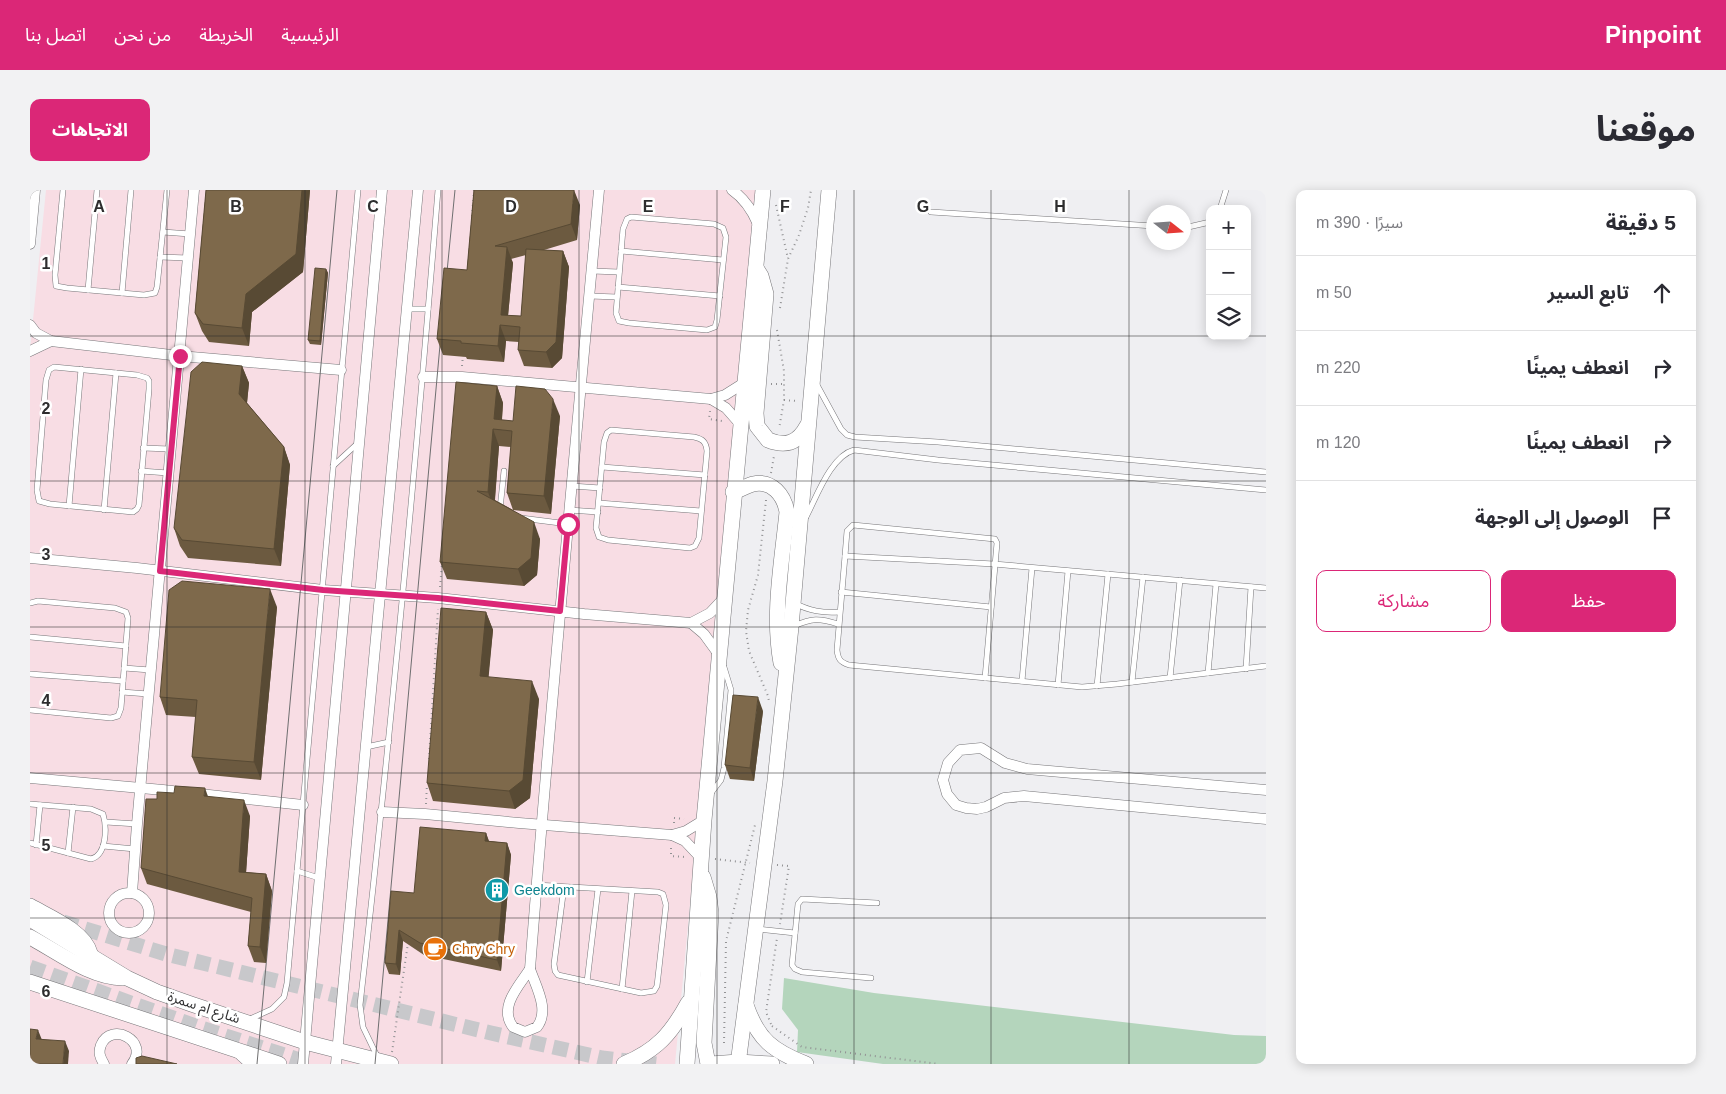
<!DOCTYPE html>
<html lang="ar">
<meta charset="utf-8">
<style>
:root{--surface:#fff;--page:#f2f2f3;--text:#2b2b33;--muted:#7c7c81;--line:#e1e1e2;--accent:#db2777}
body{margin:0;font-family:Arial,"Noto Sans Arabic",sans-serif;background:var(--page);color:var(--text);direction:rtl}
.controls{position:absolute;right:15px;top:15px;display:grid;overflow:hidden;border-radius:10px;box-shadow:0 2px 12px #0003}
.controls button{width:45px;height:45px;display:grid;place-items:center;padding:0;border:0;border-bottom:1px solid var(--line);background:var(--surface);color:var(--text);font:25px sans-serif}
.compass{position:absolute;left:1116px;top:15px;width:45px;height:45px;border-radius:50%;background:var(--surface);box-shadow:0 2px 12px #0003;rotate:107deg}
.stop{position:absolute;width:15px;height:15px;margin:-11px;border:4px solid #db2777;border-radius:50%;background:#fff}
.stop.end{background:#db2777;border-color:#fff;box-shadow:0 1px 5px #0008}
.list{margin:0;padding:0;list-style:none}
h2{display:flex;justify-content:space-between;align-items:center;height:65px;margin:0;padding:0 20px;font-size:21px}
h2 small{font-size:16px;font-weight:400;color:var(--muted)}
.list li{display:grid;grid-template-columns:32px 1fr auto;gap:15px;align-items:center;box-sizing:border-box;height:75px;padding:0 20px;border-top:1px solid var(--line)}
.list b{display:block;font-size:19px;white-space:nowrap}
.list em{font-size:16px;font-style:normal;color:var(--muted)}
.actions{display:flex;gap:10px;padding:15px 20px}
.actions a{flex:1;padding:11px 0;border:1px solid var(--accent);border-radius:10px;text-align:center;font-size:18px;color:var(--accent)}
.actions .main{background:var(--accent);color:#fff}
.icon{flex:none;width:28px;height:28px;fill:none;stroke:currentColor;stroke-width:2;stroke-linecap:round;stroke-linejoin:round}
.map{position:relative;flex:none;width:1236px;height:874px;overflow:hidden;direction:ltr;border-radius:10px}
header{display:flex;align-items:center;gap:30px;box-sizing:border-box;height:70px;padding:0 25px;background:var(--accent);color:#fff}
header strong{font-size:24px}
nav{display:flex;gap:28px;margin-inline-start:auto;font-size:18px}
.intro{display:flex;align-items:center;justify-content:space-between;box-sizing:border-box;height:120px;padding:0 30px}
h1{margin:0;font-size:35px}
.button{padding:12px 22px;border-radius:10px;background:var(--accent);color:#fff;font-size:18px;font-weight:700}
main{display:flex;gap:30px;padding:0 30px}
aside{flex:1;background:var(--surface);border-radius:10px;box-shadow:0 2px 12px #0003}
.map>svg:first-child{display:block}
</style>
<header>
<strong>Pinpoint</strong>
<nav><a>الرئيسية</a><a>الخريطة</a><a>من نحن</a><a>اتصل بنا</a></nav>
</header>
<div class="intro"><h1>موقعنا</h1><a class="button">الاتجاهات</a></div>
<main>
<aside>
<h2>5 دقيقة<small>سيرًا · 390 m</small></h2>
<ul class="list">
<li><svg class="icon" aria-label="ahead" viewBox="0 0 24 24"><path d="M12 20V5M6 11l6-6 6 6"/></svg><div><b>تابع السير</b></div><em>50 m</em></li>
<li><svg class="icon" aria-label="right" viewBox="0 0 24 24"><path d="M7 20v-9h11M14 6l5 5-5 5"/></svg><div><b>انعطف يمينًا</b></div><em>220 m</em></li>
<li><svg class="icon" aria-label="right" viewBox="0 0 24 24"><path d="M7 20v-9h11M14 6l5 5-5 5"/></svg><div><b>انعطف يمينًا</b></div><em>120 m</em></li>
<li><svg class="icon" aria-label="arrive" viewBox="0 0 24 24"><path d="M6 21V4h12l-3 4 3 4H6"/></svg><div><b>الوصول إلى الوجهة</b></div></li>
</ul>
<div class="actions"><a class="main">حفظ</a><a>مشاركة</a></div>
</aside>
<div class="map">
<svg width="1236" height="874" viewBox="0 0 1236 874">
<rect width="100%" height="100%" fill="#efeff2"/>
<polygon fill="#f8dde4" points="16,0 727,0 645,874 0,874 0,160"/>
<polygon fill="#b4d5bc" points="754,788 844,803 1204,845 1236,846 1236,874 853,874 767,862 768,840 752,819"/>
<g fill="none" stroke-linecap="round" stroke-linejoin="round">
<g stroke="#c8c8cb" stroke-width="15" stroke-dasharray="15 8" stroke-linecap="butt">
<polyline points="33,732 136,764 461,843 572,868 626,874"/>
<polyline points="0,777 171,838 282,874"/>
</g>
<g stroke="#777679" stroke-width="6">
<g id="lane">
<polyline points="33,0 25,85 26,96 37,98 114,105 125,103 127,97 137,0"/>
<polyline points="1190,19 1196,0"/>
<polyline points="901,22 1124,36"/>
<polygon points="601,27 684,34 693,38 696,47 687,130 685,137 677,140 599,133 589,131 586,123 593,39 597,29"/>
<polyline points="1154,38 1180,32"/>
<polyline points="133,42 160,44"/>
<polyline points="591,61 693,70"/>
<polyline points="130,67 158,68"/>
<polyline points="562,81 589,82"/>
<polyline points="588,97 690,106"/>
<polyline points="58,100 67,0"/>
<polyline points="92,103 101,0"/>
<polyline points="560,106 587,107"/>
<polyline points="377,119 398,119"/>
<polygon points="24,177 107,185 117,188 119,191 119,199 109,315 107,319 103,322 20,314 9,311 7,300 16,190 19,180"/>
<polyline points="787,195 811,239 817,245 825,247 908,252 1236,282"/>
<path d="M581,240L664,247C673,249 676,252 677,261L669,348L665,356L660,358L578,350L569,347L566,338L574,252L577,243Z"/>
<polyline points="113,258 140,259"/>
<polyline points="303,276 328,253"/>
<polyline points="572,277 675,285"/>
<polyline points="111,281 138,283"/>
<polyline points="542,296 570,298"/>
<polyline points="569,313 671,321"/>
<polyline points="39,316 51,179"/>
<polyline points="470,319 474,281"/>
<polyline points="74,320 86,183"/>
<polyline points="539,320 568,322"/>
<path d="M776,327C787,306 801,266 824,260L908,270L1236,300"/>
<polyline points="491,328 538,334"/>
<polyline points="815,366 817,341 823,335 965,349 967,353 955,488"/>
<path d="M1236,398L964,374L815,366L807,460C808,469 810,472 819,475L1052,497L1087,494L1236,476"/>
<polyline points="811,402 961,417"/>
<polyline points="0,413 8,411 85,418 96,422 98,428 91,518 88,526 81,528 0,520"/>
<path d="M764,413C780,421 792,423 809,422"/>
<path d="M764,436C782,428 789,428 808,434"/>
<polyline points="0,447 96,456"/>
<polyline points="94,478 120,480"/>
<polyline points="1216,479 1221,397"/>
<polyline points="1178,483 1186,394"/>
<polyline points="0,484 93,491"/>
<polyline points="1140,488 1150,390"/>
<polyline points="992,491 1002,378"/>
<polyline points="1102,492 1113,387"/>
<polyline points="1028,495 1038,381"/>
<polyline points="1067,496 1078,384"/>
<polyline points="92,502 118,504"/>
<polyline points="336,557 359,552"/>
<polyline points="681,603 691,590 694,578 701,500 694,477"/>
<path d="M0,614L61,619L73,624C77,637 77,665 61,669L0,653"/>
<polyline points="76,632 107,634"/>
<polyline points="6,655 10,615"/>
<polyline points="73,656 105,659"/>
<polyline points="38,663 43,617"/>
<polyline points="267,681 289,688"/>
<polyline points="506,695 628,702 633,704 636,715 627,796 624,801 611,803 528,785 525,781 524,774 534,697"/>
<polyline points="728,739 765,743"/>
<polyline points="841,788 772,782 765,779 762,775 768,714 772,709 847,713"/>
<polyline points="557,792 568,699"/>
<polyline points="592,799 602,701"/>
<polyline points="220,829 242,819 254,807 257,793 328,0"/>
<path d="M347,866L333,837L330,815C361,544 386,272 408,0"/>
</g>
</g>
<g stroke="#777679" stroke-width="11">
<g id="street">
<path d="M702,0C715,9 722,20 728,34"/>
<polyline points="0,54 5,0"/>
<polyline points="0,135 6,143 21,151 150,166 311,180"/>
<polyline points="0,161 21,151"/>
<polyline points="393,187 432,187 681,209 695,205 714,193"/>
<polyline points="681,209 696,218 710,234"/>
<polyline points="0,368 107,378 293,400 408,408 554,424 661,433 680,423 695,407"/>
<polyline points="661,433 674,444 690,466"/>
<polyline points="0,588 133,600 273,615"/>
<polyline points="1236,600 997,579 975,573 951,558 930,560 918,573 913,590 917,604 926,615 936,618 947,619 956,617 974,608 994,606 1236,629"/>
<polyline points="352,622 395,624 489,633 642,645 656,641 674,630"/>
<polyline points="642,645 655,651 671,668"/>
<polyline points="102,703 107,634 164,0"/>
<circle cx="99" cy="723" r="20"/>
<path d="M500,779C520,519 545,260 569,0"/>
<path d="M500,779C506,797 520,820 507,837L495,842L483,837C468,817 489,796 500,779Z"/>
<polyline points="207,862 220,874"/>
<path d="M74,874C70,867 68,863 71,855C81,831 120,851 102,874"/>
<polyline points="273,874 352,0"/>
<polyline points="306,874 388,0"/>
</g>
</g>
<g stroke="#777679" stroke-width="16">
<g id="secondary">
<path d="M726,78L731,86L736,104L726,223L727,236L738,250C756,257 768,253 777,236"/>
<path d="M703,302C710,300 716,296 723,294C742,290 754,305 757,322C752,372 742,424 751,473"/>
<polyline points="673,687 679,707 681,723 674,853 678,874"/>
<path d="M0,716C19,727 54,741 60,763"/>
<polyline points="0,729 97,788 127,802 161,814 275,852 361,874"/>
<path d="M0,747C28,762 61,788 93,788"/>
<polyline points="0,792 249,874"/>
<path d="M716,815C728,850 743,861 776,874"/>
<path d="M594,874C627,860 641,844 658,813"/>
<polyline points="657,874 674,630 733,0"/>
<polyline points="681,874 708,872 742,874"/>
<polyline points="708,874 745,591 761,437 799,0"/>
</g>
</g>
<g stroke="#929294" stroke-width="2" stroke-dasharray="1 4" stroke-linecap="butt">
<polyline points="746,15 758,69"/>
<polyline points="442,26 444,0"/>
<polyline points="750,118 758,69 769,45 778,18 781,0"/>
<polyline points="747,140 754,181 754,210 749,239"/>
<polyline points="432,176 433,165"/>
<polyline points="741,194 754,194"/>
<polyline points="754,210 767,211"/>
<polyline points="680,221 679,229 692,231"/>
<polyline points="741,283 744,266"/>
<polyline points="736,310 728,385 718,420 716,441 719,461 738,506 739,512"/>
<polyline points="410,397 412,374"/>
<polyline points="399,569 408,419"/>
<polyline points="396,614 397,594"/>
<polyline points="644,633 644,628 654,629"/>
<polyline points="641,658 641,666 655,667"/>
<polyline points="685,669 720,673"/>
<polyline points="747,675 759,676 750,734"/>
<polyline points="741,834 736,822 747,748"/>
<polyline points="742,836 772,857 909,874"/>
<polyline points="694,853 696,751 725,635"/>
<polyline points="362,862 378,753"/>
</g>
<use href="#lane" stroke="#fff" stroke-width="5"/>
<use href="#street" stroke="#fff" stroke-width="10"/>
<use href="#secondary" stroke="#fff" stroke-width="15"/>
<g stroke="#6f6f70" stroke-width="1">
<polyline points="416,92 425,0"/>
<polyline points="227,874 307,0"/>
<polyline points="345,874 411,144"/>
</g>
</g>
<g fill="#6c5a40" fill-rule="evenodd">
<polygon points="176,0 280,0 273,82 222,122 219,156 179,152 172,141 165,123"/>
<path d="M444,0L550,15L547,50L514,60L533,61L539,77L532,168L522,178L494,176L488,160L489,152L476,151L474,172L437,169L436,167L413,165L407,149L437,80ZM496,65L491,126H478L483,73L481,69Z"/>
<polygon points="296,79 298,83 291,155 280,154 278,150"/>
<polygon points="212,176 219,193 217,213 254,257 260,275 251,376 158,368 150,356 144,338"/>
<path d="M467,196L473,213L472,230L483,231L530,226L521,324L483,320L510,349L507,385L494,396L417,389L410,372ZM469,256L481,257L477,303L483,320L465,310Z"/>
<polygon points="247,417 231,590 169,584 162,567 166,527 136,525 130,507"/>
<polygon points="456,422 463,440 458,487 509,509 500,608 485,619 403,611 397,593"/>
<polygon points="733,521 724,591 700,589 695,575"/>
<polygon points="178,606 220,626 216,682 236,684 242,701 236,773 224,772 218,756 221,722 117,694 111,678 127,609"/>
<polygon points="456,643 459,651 477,653 481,665 471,781 394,765 373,751 370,785 359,784 355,773 384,703"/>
</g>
<g fill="#584a34">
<polygon points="272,0 280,0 273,82 222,122 219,156 212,138 216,104"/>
<polygon points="544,0 550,15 547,50 541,34"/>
<polygon points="477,57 483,73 477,136 471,125"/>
<polygon points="533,61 539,77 532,168 522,178 516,162"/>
<polygon points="296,79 298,83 291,155 290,151"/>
<polygon points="470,135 476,151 474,172 468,156"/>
<polygon points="212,176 219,193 216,222 209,204"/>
<polygon points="467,196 473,213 471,240 464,229"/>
<polygon points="523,209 530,226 521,324 514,306"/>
<polygon points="463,239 469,256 464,319 458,302"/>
<polygon points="254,257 260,275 251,376 244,359"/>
<polygon points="504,332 510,349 507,385 494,396 488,379"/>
<polygon points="240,399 247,417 231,590 224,572"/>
<polygon points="456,422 463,440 457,504 450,486"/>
<polygon points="502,491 509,509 500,608 485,619 479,601"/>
<polygon points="728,507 733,521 724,591 720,578"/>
<polygon points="175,598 181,615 174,606"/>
<polygon points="214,610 220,626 215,698 209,682"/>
<polygon points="456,643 460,655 455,651"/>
<polygon points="477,653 481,665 471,781 467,770"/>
<polygon points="236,684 242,701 236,773 230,757"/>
<polygon points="369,740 373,751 370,785 366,774"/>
<polygon points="8,840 12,850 6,849"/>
<polygon points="35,851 39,861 38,874 33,874"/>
</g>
<g fill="#7e694b" stroke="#584a34">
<polygon points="176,0 272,0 266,64 216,104 212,138 173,134 165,123"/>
<polygon points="444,0 544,0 541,34 465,56 477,57 471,125 491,126 496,59 533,61 526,152 516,162 488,160 490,137 470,135 468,156 431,153 431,151 407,149 414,78 437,80"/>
<polygon points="285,78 296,79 290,151 278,150"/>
<polygon points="172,172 212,176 209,204 254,257 244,359 152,350 144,338 161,182"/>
<polygon points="426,192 467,196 464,229 483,231 486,196 515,199 523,209 514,306 477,303 482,241 463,239 458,302 447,301 504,332 501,368 488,379 410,372"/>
<polygon points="152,391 240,399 224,572 162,567 167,510 130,507 139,400"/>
<polygon points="411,418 456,422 450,486 502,491 493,590 479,601 397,593"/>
<polygon points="703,505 728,507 720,578 695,575"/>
<polygon points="145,596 175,598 174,606 214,610 209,682 236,684 230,757 218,756 222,708 111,678 116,609 127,609 127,602 144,603"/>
<polygon points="390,637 456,643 455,651 477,653 467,770 390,753 369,740 366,774 355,773 361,701 384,703"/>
<polygon points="0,839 8,840 6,849 35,851 33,874 0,874"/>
<polygon points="112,866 147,874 106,874 106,868"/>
</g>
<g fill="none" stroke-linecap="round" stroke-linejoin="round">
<polyline stroke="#db2777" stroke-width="6" points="150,166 130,381 293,400 408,408 530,421 538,334"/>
</g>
<path fill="none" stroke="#2d2d2e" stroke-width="1" stroke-opacity="0.55" d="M137,0V874M275,0V874M412,0V874M549,0V874M687,0V874M824,0V874M961,0V874M1099,0V874M0,146H1180M1217,146H1236M0,291H1236M0,437H1236M0,583H1236M0,728H1236"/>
<defs>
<g id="building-disc" transform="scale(1.25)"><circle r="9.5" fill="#0f9aa8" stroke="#fff"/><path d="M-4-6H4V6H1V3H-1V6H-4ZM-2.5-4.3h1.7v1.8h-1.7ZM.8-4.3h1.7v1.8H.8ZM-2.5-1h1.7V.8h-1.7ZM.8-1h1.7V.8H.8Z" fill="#fff"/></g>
<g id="cafe-disc" transform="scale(1.25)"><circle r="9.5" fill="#e8710a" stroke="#fff"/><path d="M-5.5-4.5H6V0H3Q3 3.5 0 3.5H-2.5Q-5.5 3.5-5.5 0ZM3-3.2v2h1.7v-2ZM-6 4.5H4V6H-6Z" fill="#fff"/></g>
</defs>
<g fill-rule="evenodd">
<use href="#building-disc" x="467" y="700"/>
<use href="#cafe-disc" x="405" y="759"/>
</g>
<g text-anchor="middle" stroke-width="5" stroke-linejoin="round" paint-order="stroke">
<g font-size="14" fill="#0d838f" stroke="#fff" text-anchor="start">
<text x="484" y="705">Geekdom</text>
</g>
<g font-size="14" fill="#c56008" stroke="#fff" text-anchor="start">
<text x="422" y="764">Chry Chry</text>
</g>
<g font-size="14" fill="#2d2d2e" stroke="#fff">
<text transform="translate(174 817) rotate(18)" y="5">شارع ام سمرة</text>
</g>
</g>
<g font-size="16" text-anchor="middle" font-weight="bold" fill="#2d2d2e" stroke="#fff" stroke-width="5" stroke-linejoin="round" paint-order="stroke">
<text x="69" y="22">A</text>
<text x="206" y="22">B</text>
<text x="343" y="22">C</text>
<text x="481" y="22">D</text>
<text x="618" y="22">E</text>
<text x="755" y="22">F</text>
<text x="893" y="22">G</text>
<text x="1030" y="22">H</text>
<text x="16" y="79">1</text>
<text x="16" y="224">2</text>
<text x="16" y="370">3</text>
<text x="16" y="516">4</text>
<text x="16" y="661">5</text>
<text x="16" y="807">6</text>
</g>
</svg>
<div class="controls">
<button>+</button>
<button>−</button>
<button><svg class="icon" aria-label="layers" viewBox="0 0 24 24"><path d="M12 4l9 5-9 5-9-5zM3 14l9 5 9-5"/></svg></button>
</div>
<svg class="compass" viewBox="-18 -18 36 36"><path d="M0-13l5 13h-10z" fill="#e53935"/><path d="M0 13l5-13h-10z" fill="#7c7c81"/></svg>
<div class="stop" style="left:538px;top:334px"></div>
<div class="stop end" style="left:150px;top:166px"></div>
</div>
</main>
